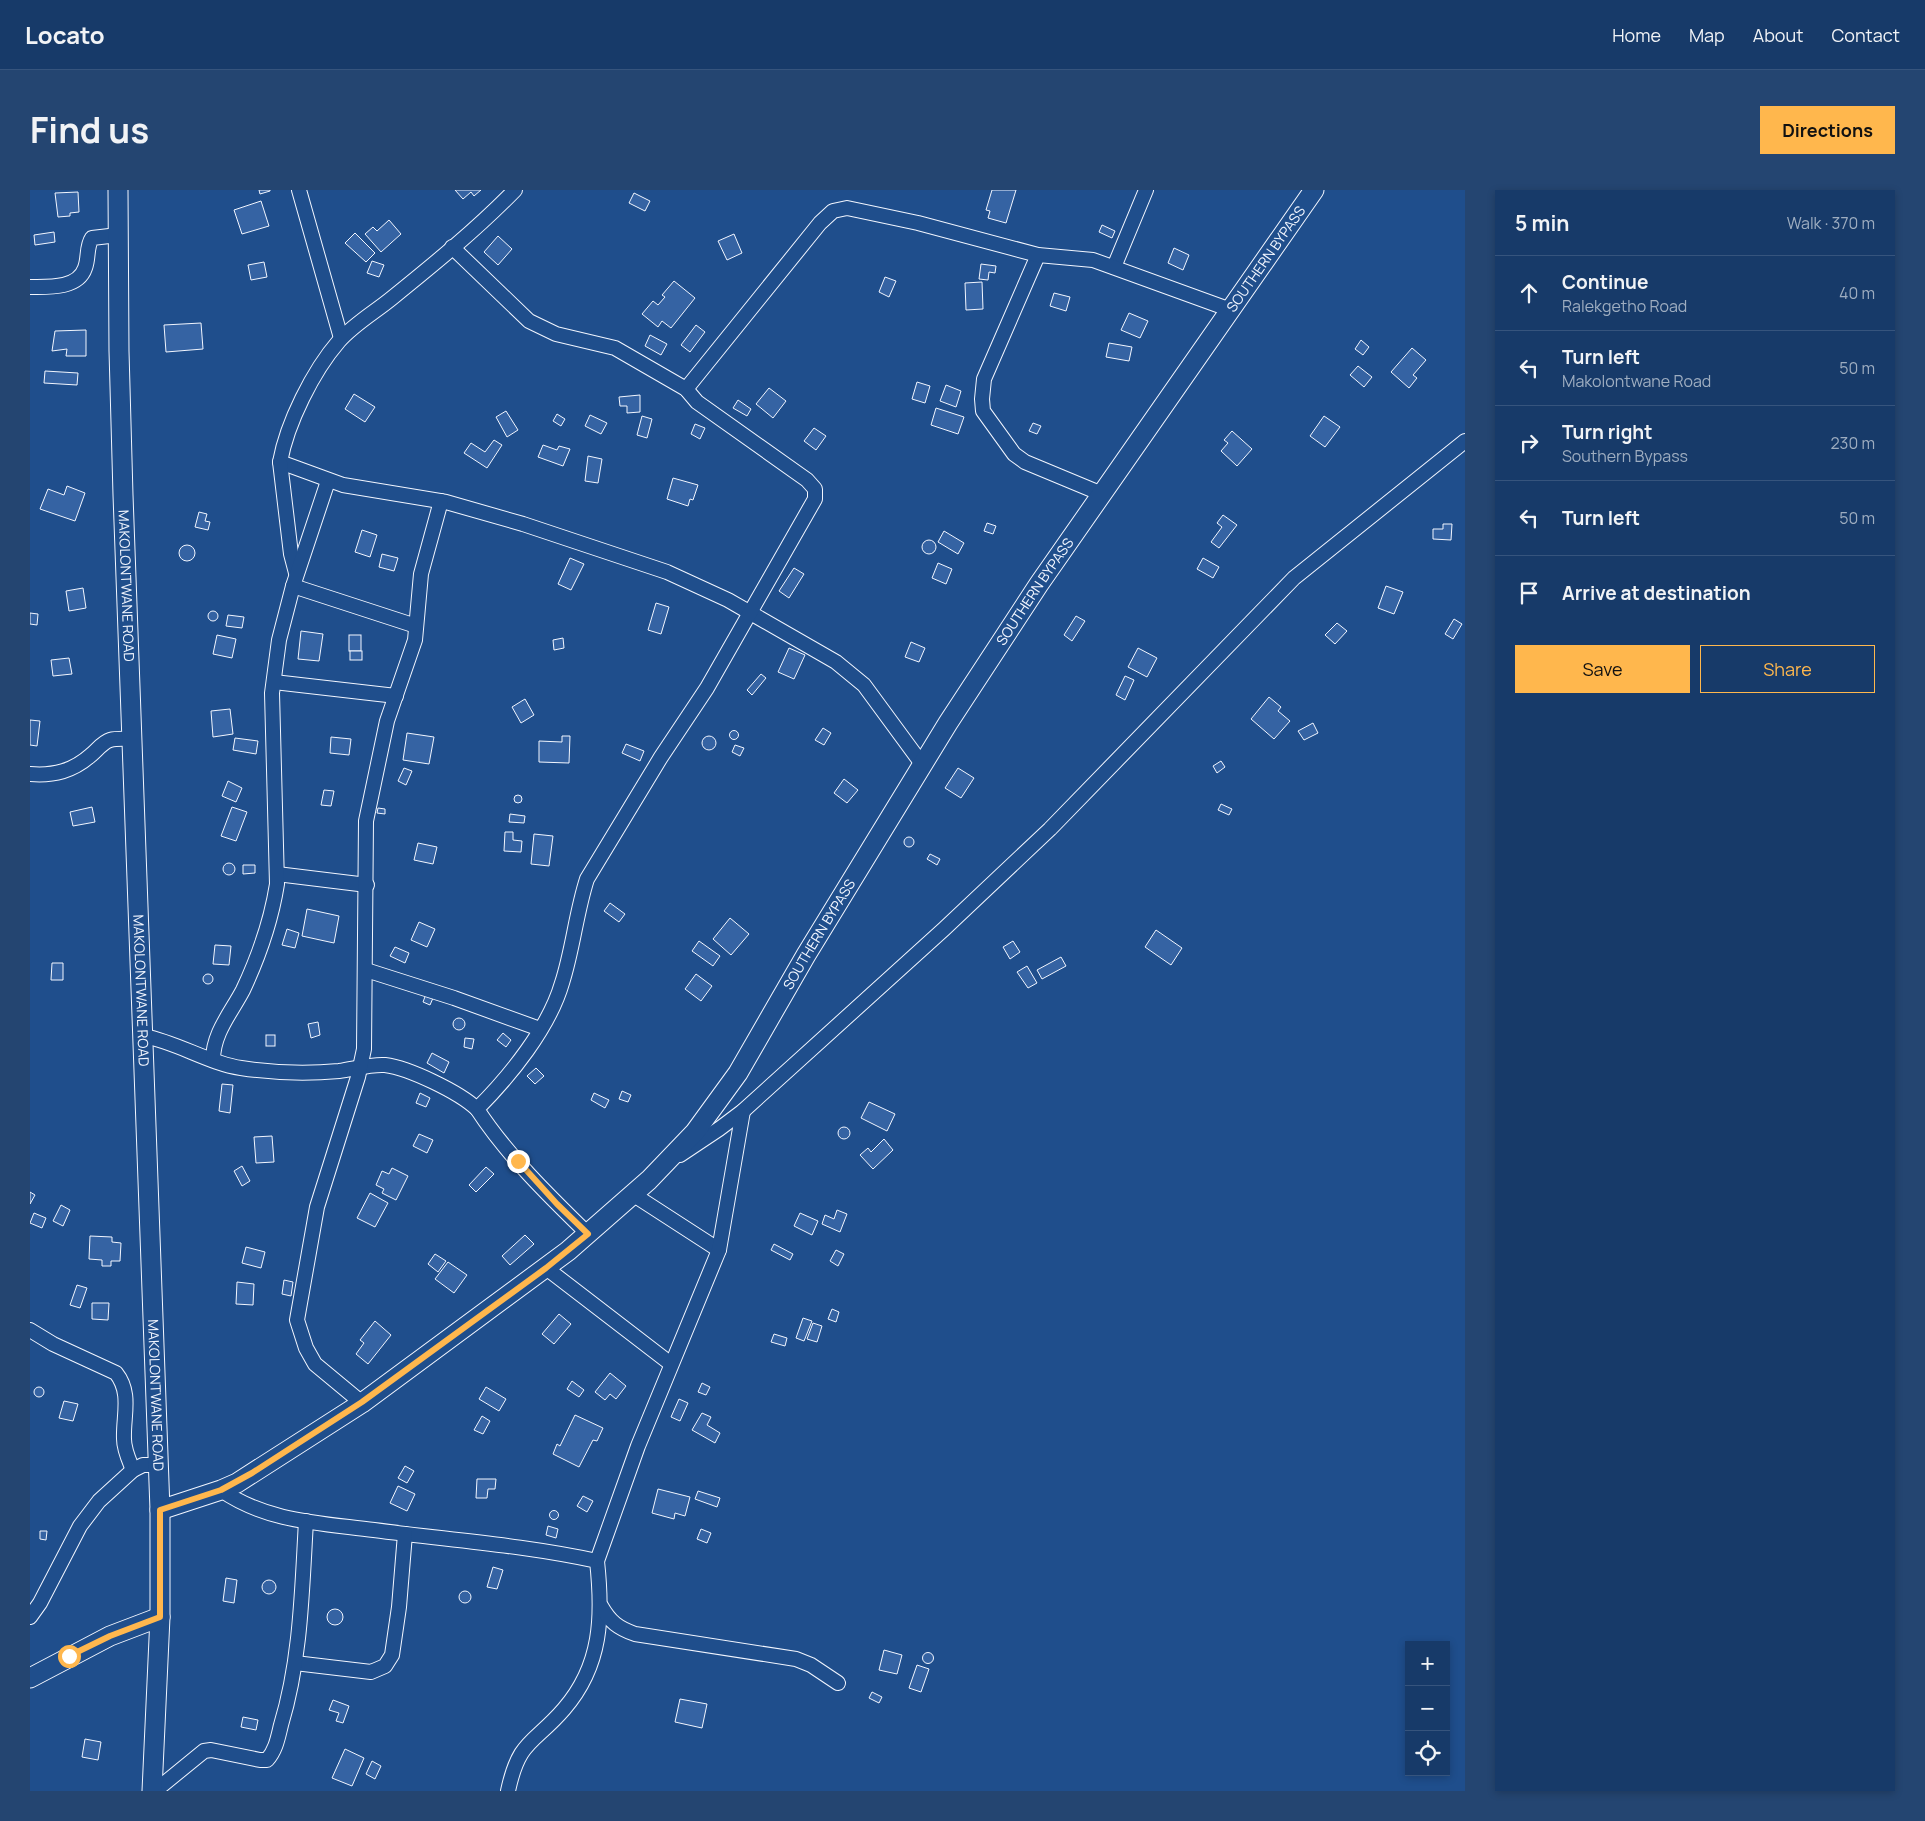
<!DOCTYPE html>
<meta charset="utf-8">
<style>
:root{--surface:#173a69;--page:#244571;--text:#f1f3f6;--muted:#9eadc0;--line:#36547d;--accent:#ffb74d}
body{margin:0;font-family:Manrope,sans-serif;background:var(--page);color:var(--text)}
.controls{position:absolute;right:15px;bottom:15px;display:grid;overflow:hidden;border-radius:0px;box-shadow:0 2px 8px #0003}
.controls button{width:45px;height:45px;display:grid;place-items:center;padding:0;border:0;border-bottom:1px solid var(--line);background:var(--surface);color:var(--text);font:25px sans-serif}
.stop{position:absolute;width:15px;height:15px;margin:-11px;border:4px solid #ffb74d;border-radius:50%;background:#fff}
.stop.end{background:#ffb74d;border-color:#fff;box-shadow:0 1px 5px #0008}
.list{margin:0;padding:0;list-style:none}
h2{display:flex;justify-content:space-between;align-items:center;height:65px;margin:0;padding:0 20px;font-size:21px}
h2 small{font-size:16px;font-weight:400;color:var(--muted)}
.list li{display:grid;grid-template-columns:32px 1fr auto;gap:15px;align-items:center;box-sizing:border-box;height:75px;padding:0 20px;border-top:1px solid var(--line)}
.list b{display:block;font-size:19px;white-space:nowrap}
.list p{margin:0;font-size:16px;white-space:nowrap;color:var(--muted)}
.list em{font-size:16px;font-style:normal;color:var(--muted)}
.actions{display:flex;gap:10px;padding:15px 20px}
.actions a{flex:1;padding:11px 0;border:1px solid var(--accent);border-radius:0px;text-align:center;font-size:18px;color:var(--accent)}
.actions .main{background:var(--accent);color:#111}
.icon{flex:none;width:28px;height:28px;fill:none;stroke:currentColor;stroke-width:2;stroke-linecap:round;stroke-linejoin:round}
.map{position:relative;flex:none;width:1435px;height:1601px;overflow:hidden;border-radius:0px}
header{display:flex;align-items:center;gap:30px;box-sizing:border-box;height:70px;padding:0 25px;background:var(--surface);border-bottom:1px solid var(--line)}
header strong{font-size:24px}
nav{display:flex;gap:28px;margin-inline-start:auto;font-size:18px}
.intro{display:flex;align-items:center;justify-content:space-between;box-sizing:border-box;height:120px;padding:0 30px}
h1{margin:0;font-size:35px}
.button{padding:12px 22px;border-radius:0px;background:var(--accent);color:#111;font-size:18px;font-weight:700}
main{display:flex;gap:30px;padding:0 30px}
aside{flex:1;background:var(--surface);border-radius:0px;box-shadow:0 2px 8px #0003}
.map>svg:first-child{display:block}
</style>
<header>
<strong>Locato</strong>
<nav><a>Home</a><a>Map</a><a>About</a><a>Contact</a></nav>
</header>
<div class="intro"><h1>Find us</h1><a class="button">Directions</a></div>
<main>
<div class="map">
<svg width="1435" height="1601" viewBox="0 0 1435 1601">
<rect width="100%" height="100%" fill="#1f4e8c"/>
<g fill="#3563a3" stroke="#f2f6ff">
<polygon points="229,0 240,0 240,1 230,4"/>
<polygon points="425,0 451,0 444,6 441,2 433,9"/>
<polygon points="962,0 986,0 976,33 958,28 960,21 956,20"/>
<polygon points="48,2 49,22 40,23 40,26 28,27 25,3"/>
<polygon points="604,3 620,11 615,21 599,13"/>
<polygon points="231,11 239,36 212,44 204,20"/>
<polygon points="359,30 371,44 351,62 335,44 343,37 347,41"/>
<polygon points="1072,35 1085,41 1082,48 1069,42"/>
<polygon points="24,42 25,52 5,55 4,45"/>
<polygon points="325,43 345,63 336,72 315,53"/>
<polygon points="704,44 712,63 697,70 688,51"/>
<polygon points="468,46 482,59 468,75 454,62"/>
<polygon points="1144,58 1159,65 1153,80 1138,73"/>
<polygon points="342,71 354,75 349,87 337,83"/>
<polygon points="234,72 237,87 221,90 218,75"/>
<polygon points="951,74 966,76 965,83 959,82 958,90 949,89"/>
<polygon points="855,87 866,91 859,107 849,102"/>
<polygon points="644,91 665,108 641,138 632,131 628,137 612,124 623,111 628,115 635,107 632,105"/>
<polygon points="952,92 953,119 936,120 935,93"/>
<polygon points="1024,103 1040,107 1036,121 1020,116"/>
<polygon points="1099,123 1118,131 1110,148 1091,140"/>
<polygon points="171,133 173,159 136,162 134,135"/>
<polygon points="666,135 675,142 660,162 651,155"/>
<polygon points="56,140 56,166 36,166 37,159 22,161 25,141"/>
<polygon points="620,145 637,154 631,165 615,156"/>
<polygon points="1331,150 1339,157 1333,165 1325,159"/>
<polygon points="1079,153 1102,157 1099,171 1076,167"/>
<polygon points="1382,158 1396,170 1383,185 1387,188 1379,198 1361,182"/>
<polygon points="1328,176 1342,187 1334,197 1320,185"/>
<polygon points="15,181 48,183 47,195 14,193"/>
<polygon points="887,192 900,196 895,213 882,209"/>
<polygon points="916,195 931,201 926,217 910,211"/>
<polygon points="739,198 756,211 743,228 726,214"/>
<polygon points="324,204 345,217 335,232 315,219"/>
<polygon points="610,205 610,222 597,223 597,216 590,216 589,207"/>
<polygon points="708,210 721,219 717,226 703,218"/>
<polygon points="906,218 934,227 928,244 901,235"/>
<polygon points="476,221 488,240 477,247 466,227"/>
<polygon points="527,224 535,229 531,236 523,231"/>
<polygon points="560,225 577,233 571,244 555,236"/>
<polygon points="612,226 622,229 617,248 607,245"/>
<polygon points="1294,226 1310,237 1295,257 1280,246"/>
<polygon points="1003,233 1011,236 1007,244 999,241"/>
<polygon points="665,234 675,238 670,249 661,244"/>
<polygon points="784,238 796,246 786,260 774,251"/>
<polygon points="1202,241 1222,259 1207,276 1191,261 1198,253 1194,250"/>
<polygon points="464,250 472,255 457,278 434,263 441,253 455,262"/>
<polygon points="513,255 527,260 529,256 540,259 533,276 508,267"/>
<polygon points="558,266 572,269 568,293 555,291"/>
<polygon points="643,288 668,295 663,310 660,309 658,316 637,309"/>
<polygon points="37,296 55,303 45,331 10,319 18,299 34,305"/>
<polygon points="169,322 177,324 175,331 180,332 178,340 165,337"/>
<polygon points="1193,325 1207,335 1189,358 1181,352 1192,337 1187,333"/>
<polygon points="957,333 966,336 963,344 954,341"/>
<polygon points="1413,334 1422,334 1421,350 1403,349 1403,339 1413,339"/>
<polygon points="332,340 347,345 340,367 325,362"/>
<polygon points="914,341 934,353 928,364 908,352"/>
<circle cx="899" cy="357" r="7"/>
<circle cx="157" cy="363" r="8"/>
<polygon points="352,364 368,368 364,381 349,377"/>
<polygon points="540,368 554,374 541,400 528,394"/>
<polygon points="1173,368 1189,377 1183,388 1167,379"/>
<polygon points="908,373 922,379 916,394 902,388"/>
<polygon points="764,378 774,384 759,408 749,401"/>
<polygon points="1356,396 1373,402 1364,424 1348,418"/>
<polygon points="53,398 56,418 39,421 36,401"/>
<polygon points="626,413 639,417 631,444 618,440"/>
<circle cx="183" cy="426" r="5"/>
<polygon points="0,423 8,424 7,435 0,434"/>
<polygon points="198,425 214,427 212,438 196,436"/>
<polygon points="1046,426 1055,431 1042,451 1034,445"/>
<polygon points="1424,429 1432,434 1423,449 1415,444"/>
<polygon points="1307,433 1317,441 1305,454 1295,445"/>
<polygon points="271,441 293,444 289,471 268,469"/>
<polygon points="187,445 206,449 202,468 183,464"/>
<rect x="319" y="445" width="12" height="16"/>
<polygon points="533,448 534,458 524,460 523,450"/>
<polygon points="881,452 895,458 889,472 875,467"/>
<polygon points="759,458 775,465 764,489 748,482"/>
<polygon points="1108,458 1127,468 1117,487 1098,477"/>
<rect x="320" y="461" width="12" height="9"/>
<polygon points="39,468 42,484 23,486 21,470"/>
<polygon points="731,484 736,488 722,505 717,500"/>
<polygon points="1095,486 1104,490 1095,510 1086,505"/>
<polygon points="1239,507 1251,517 1248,521 1260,531 1244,549 1221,529"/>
<polygon points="495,509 504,525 491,533 482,517"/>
<polygon points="200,519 203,544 183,547 181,521"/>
<polygon points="0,530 10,531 7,556 0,555"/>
<polygon points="1283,533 1288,543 1274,550 1268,541"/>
<polygon points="793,538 801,543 794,555 785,550"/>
<circle cx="704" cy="545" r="4.5"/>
<polygon points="377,543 404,547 399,574 373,570"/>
<polygon points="532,546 540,546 539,573 509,572 509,551 532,552"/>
<circle cx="679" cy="553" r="7"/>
<polygon points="301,547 321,549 319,565 300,563"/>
<polygon points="205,548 228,551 226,564 203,560"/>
<polygon points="596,554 614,561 610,571 592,563"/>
<polygon points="705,555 714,558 710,566 702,562"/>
<polygon points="1191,571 1195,577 1187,583 1183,576"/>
<polygon points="374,578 382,581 376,595 368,591"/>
<polygon points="928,578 944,588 931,608 915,598"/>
<polygon points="814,589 828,600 817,613 804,603"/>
<polygon points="198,591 212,598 206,612 192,606"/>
<polygon points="294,600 304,601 301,616 291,615"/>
<circle cx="488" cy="609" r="4"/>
<polygon points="1191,614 1202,619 1199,625 1188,620"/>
<polygon points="62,617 65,632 43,636 40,622"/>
<polygon points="202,617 217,622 206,651 191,646"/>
<polygon points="348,618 355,619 355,624 347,623"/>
<polygon points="480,624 495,626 494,633 479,632"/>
<polygon points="475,642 483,642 483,650 492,651 491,662 474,661"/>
<polygon points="504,644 523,646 519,676 501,674"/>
<circle cx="879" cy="652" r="5"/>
<polygon points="388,653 407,657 403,674 384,670"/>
<polygon points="900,664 910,669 907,675 897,669"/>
<circle cx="199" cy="679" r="6"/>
<polygon points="213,675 225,675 225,683 213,684"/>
<polygon points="580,713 595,724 589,732 574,721"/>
<polygon points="277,719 309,726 304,753 272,746"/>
<polygon points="700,728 719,744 701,765 683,749"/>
<polygon points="389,732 405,739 397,757 381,750"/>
<polygon points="257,739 269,743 265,758 252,755"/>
<polygon points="1126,740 1152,758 1141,775 1115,757"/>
<polygon points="669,751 690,766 683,776 662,761"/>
<polygon points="983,751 990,762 980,769 973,757"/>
<polygon points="185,755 201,756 199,775 183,774"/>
<polygon points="365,757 379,763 375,773 360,766"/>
<polygon points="1031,767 1036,776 1012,789 1007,780"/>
<polygon points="22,773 33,773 33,790 21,790"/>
<polygon points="997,776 1007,793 998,798 987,782"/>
<polygon points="666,784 682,796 671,811 655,799"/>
<circle cx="178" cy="789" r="5"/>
<polygon points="396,804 403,808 400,815 393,812"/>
<circle cx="429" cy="834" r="6"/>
<polygon points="288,832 290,845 281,848 278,834"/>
<polygon points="473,843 481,850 476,857 467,850"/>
<rect x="236" y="845" width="9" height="11"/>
<polygon points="435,848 444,849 442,859 434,857"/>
<polygon points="402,863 419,872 414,883 397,873"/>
<polygon points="506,878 514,886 505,894 497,886"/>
<polygon points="192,894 203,895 200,923 189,921"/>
<polygon points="592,901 601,905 598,912 589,909"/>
<polygon points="390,903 400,908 396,917 386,913"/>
<polygon points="564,903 579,910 575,918 561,910"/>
<polygon points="839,912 865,924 857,941 831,928"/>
<circle cx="814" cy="943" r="6"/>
<polygon points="389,944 403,950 397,963 383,956"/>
<polygon points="242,946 244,972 226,973 224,947"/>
<polygon points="854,949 863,960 843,979 830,965 838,958 841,962"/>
<polygon points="212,976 220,991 212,996 204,981"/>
<polygon points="456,977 464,984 446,1002 439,995"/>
<polygon points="362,978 378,986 366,1010 352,1003 354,999 346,995 352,981 359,984"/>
<polygon points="0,1002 5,1005 0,1014"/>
<polygon points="340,1003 358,1013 345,1037 327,1028"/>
<polygon points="31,1015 40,1020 33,1036 23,1031"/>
<polygon points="807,1020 817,1024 810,1042 792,1034 795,1025 804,1029"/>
<polygon points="4,1023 16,1028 12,1038 0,1033"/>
<polygon points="770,1023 788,1031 782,1045 764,1036"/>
<polygon points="495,1045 504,1054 480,1075 472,1066"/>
<polygon points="60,1046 82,1047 82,1052 91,1053 90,1071 81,1071 81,1076 72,1076 72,1070 59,1069"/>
<polygon points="744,1054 763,1064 760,1070 741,1060"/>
<polygon points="216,1057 235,1062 231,1078 212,1073"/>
<polygon points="806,1060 814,1064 808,1076 800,1071"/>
<polygon points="405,1064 416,1071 408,1082 398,1074"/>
<polygon points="418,1072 437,1085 424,1103 405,1089"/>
<polygon points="254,1090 263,1092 261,1106 252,1104"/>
<polygon points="207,1092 224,1094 223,1115 206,1114"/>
<polygon points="47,1095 57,1098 50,1118 40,1115"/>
<polygon points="62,1113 79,1113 78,1130 62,1129"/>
<polygon points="802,1119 809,1122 806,1132 798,1129"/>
<polygon points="529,1124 541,1134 524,1154 512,1144"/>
<polygon points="773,1128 782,1131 774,1151 766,1148"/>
<polygon points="345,1131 361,1145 338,1174 326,1164 334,1153 330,1150"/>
<polygon points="783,1133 792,1136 787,1152 777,1149"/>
<polygon points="744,1144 757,1148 755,1156 741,1152"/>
<polygon points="580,1183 596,1196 586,1209 580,1204 575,1210 565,1202"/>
<polygon points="542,1191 554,1200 549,1207 537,1199"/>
<polygon points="672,1193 680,1197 676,1205 668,1202"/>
<polygon points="456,1197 476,1209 469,1221 449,1209"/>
<circle cx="9" cy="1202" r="5"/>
<polygon points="649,1209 658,1213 650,1231 641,1227"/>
<polygon points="34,1211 48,1214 43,1231 29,1228"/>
<polygon points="672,1223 681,1227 677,1235 690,1243 685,1253 662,1240"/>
<polygon points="545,1225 573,1238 567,1251 563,1250 549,1277 523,1264 527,1254 530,1256"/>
<polygon points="452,1226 460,1231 453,1244 444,1240"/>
<polygon points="375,1276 384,1281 377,1293 368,1288"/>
<polygon points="447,1289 466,1289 465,1299 458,1299 457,1308 446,1308"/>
<polygon points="368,1296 385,1304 377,1321 360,1313"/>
<polygon points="628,1299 660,1307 655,1326 645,1323 644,1329 622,1323"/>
<polygon points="668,1301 690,1308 687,1317 665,1309"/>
<polygon points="553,1306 563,1311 557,1322 547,1316"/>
<circle cx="524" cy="1325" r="4.5"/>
<polygon points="518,1336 528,1339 526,1348 516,1345"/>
<polygon points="671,1339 681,1343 677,1353 667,1349"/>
<polygon points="10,1341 17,1341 16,1350 10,1349"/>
<polygon points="463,1377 473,1380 467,1399 457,1397"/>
<polygon points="196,1388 207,1390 204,1413 193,1411"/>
<circle cx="239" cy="1397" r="7"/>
<circle cx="435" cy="1407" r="6"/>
<circle cx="305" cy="1427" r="8"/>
<polygon points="854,1460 872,1465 867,1484 849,1480"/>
<circle cx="898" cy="1468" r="5.5"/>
<polygon points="887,1475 899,1479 891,1502 879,1498"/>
<polygon points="842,1502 852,1507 849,1513 839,1508"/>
<polygon points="650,1509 677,1514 672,1538 645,1532"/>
<polygon points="303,1510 319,1516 313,1533 306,1531 309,1523 299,1520"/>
<polygon points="213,1527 228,1530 226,1540 211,1537"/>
<polygon points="55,1549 71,1552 68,1570 52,1567"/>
<polygon points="315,1559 334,1568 322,1596 302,1588"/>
<polygon points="342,1571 351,1576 345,1589 336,1584"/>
</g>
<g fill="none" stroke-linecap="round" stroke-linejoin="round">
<g stroke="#f2f6ff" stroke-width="16">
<g id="street">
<polyline points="269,0 311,148"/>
<path d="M485,0C447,39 404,74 362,108C345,122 324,134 309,151C283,181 257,233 250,272L313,295L416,312L493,334L637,382L698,410L806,472L834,495L892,574"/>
<path d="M422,57L499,131L526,144L585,158L656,199L667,212L777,290L785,299V309L677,498L631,567L557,689C546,723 543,759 532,793C519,838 480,886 447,919C477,965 518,1005 558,1044"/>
<polyline points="1008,65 954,189 952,209 953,221 984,264 995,272 1072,304"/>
<polyline points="1084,77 1116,0"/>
<path d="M0,97C18,97 48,99 55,78C59,68 56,57 62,48L88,45"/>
<polyline points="656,199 790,33 803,21 817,18 888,33 1008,65 1063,70 1201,120"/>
<polyline points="250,272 261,364 266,383"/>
<polyline points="263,396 386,436"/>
<polyline points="244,492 366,506"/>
<path d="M0,584C24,586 43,581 61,565C67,560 73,552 80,550C87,548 96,549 104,549"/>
<polyline points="247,684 337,695"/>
<polyline points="336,780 424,808 510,839"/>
<path d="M114,846C149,853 178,873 211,878C244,883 276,884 309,881C324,879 341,874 355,875C379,878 429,902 447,919"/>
<path d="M183,870C183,843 201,823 213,800C229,766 241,732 247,694L242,503L249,450L263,396L298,291"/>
<polyline points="650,965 689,939 713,921 914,739 1020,639 1264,388 1435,251"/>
<polyline points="604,1005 689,1060"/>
<polyline points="516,1078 641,1174"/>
<path d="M0,1140L23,1154L86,1183C102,1203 93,1226 94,1249C94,1260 99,1270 103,1280"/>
<polyline points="332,1213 285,1174 276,1158 267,1130 287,1017 328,887 334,859 336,631 357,531 385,450 391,384 411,311"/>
<path d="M191,1300C237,1332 290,1333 344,1340C419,1350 493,1355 567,1371C573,1426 572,1475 534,1519C504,1554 489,1549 478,1601"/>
<polyline points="567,1371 608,1256 689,1060 713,921"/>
<path d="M571,1416C580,1432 588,1438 605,1444L766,1469L781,1475L808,1493"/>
<polyline points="0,1427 10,1413 50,1336 69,1311 103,1280 113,1275 129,1275"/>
<polyline points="265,1473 341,1482 355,1476 362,1465 369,1417 375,1344"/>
<path d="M125,1601L174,1561L181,1560L230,1570H237C246,1560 248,1547 251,1535C271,1469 272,1399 276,1331"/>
</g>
</g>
<g stroke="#f2f6ff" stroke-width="21">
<g id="secondary">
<path id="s1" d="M88,0L89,161L93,305L130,1320V1427L122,1601"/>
<path id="s2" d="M130,1320L191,1300L207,1293L332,1213L538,1061L619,990L665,942L708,883L776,765L918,533L1009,394L1284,0"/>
<polyline points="0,1488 80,1446 130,1427"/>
</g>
</g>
<use href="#street" stroke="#1f4e8c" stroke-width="14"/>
<use href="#secondary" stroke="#1f4e8c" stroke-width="19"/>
</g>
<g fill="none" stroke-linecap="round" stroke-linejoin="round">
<polyline stroke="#ffb74d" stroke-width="6" points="39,1466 80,1446 130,1427 130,1320 191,1300 222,1283 332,1212 516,1078 558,1044 527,1014 488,971"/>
</g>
<g text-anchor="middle" stroke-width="4" stroke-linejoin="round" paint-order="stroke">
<g font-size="14" fill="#f2f6ff" stroke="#1f4e8c">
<text dy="5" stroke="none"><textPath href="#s2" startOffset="1704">SOUTHERN BYPASS</textPath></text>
<text dy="5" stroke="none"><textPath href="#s1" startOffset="396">MAKOLONTWANE ROAD</textPath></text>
<text dy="5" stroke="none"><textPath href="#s2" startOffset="1299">SOUTHERN BYPASS</textPath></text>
<text dy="5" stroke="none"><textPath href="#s2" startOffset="894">SOUTHERN BYPASS</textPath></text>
<text dy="5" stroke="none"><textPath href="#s1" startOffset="801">MAKOLONTWANE ROAD</textPath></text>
<text dy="5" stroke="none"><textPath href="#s1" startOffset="1206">MAKOLONTWANE ROAD</textPath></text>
</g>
</g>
</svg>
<div class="controls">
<button>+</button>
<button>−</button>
<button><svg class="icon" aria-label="locate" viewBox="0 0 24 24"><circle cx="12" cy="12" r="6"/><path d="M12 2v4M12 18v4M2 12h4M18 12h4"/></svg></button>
</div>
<div class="stop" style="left:39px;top:1466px"></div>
<div class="stop end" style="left:488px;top:971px"></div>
</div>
<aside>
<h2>5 min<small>Walk · 370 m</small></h2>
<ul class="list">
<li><svg class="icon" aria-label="ahead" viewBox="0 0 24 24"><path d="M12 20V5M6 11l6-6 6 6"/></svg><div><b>Continue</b><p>Ralekgetho Road</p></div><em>40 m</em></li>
<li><svg class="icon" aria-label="left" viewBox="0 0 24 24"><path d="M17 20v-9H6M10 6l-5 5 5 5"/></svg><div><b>Turn left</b><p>Makolontwane Road</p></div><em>50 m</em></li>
<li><svg class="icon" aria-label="right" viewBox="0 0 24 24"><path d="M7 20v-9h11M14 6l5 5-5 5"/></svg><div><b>Turn right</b><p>Southern Bypass</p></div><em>230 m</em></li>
<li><svg class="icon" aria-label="left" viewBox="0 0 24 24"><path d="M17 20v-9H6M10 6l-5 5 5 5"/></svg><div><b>Turn left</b></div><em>50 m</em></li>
<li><svg class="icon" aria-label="arrive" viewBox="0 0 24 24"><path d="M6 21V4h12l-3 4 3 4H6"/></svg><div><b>Arrive at destination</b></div></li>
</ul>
<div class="actions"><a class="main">Save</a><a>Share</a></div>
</aside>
</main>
